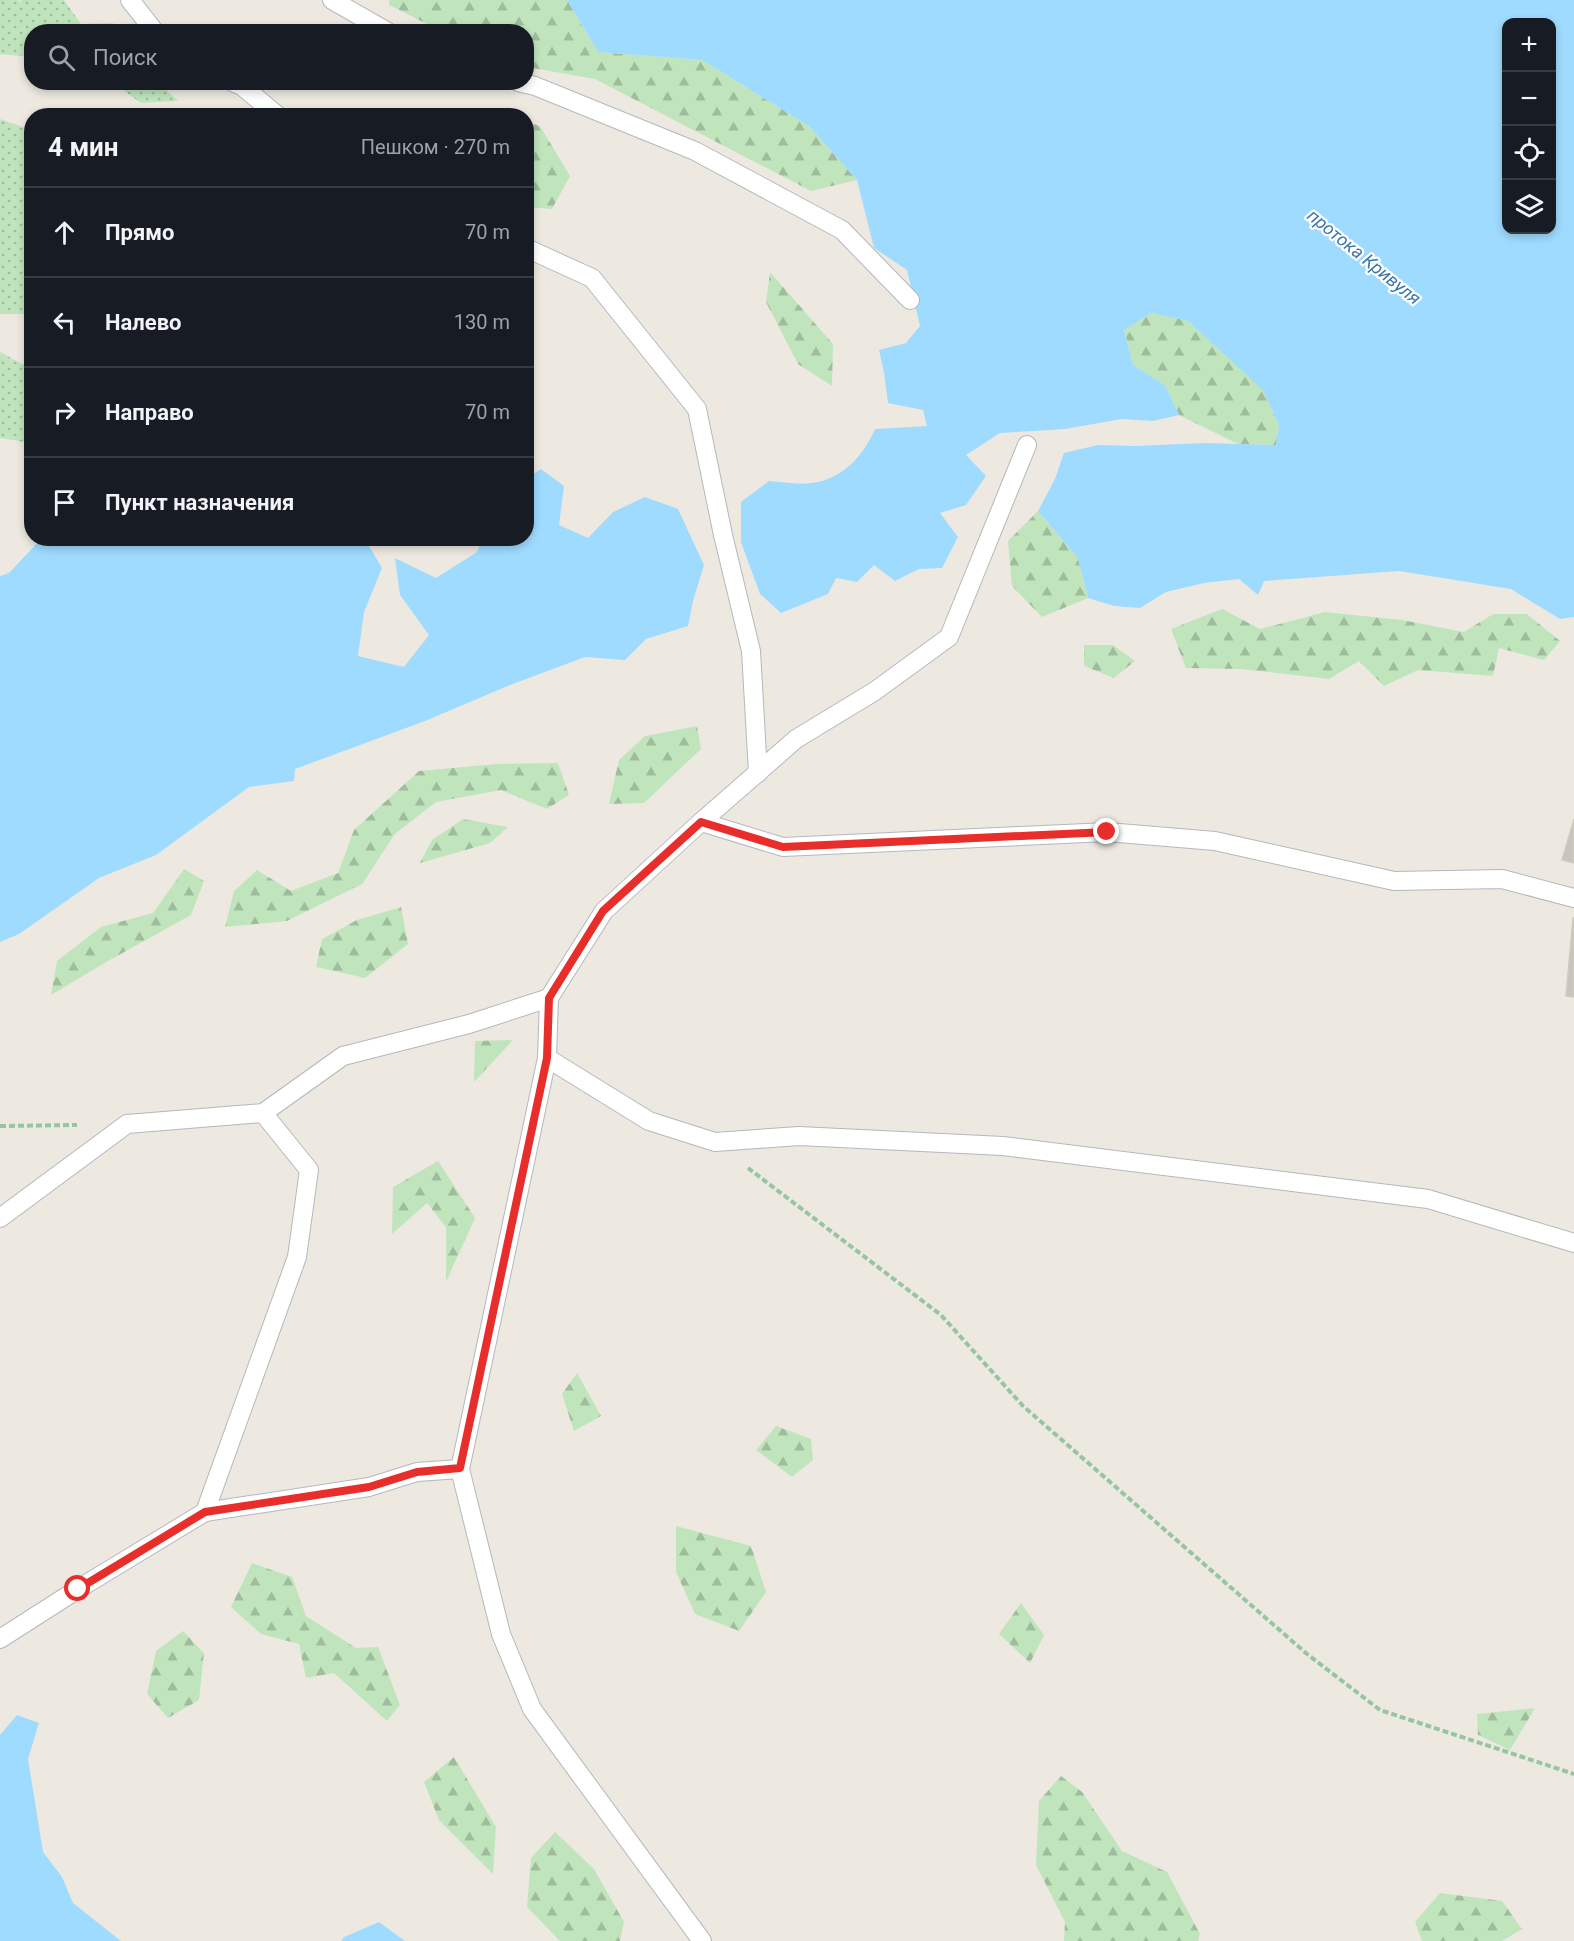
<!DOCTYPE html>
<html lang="ru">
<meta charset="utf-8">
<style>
:root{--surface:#171b24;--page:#20242c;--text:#f1f3f6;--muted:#9ea1a6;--line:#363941}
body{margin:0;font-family:Roboto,sans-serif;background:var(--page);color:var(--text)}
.controls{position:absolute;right:18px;top:18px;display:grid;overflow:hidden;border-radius:12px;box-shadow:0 3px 9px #0003}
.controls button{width:54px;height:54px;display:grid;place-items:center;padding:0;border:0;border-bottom:2px solid var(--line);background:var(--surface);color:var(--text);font:30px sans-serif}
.stop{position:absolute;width:18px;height:18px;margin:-14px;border:4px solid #e82e2b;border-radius:50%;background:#fff}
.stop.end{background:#e82e2b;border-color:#fff;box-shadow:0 2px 6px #0008}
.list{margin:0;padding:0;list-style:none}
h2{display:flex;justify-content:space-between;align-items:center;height:78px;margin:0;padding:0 24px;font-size:26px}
h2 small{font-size:20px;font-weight:400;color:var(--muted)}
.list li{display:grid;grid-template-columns:39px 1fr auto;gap:18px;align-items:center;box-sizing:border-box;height:90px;padding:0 24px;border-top:2px solid var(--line)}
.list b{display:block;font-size:22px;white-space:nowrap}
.list em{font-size:20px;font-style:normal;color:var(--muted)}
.icon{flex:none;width:33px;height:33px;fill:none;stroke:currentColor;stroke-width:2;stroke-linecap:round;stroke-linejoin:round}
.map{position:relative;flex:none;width:1574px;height:1941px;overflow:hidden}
.search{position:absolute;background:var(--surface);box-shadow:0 3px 9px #0003;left:24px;top:24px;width:510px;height:66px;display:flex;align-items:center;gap:15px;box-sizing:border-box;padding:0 21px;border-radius:24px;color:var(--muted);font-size:22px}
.panel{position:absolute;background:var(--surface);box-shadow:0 3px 9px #0003;left:24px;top:108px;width:510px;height:438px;border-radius:24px}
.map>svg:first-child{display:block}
</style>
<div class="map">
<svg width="1574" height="1941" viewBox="0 0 1574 1941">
<defs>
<pattern id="grass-dots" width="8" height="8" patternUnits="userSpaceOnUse" patternTransform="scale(1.5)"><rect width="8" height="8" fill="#c0e5bd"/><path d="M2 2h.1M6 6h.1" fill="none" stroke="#9fbd9d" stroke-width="1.8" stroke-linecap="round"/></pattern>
<pattern id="forest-firs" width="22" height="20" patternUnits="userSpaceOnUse" patternTransform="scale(1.5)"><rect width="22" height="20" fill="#c0e5bd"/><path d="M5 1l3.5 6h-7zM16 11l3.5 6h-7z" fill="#9fbd9d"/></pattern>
</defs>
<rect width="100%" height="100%" fill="#ede9e1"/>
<g fill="url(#grass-dots)">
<polygon points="0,0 18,0 21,2 21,0 64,0 81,24 113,23 117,31 32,32 31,57 0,54"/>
<polygon points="113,83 159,83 178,101 141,103"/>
<polygon points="0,119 31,130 31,322 24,314 0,314"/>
<polygon points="0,352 31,369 31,443 0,438"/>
</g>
<g fill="url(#forest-firs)">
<polygon points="389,0 567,0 598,52 702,60 809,126 857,180 811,191 595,79 527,67 526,32 441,31 389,5"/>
<polygon points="527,122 540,126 570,176 552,209 527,207"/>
<polygon points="770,272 833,344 832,386 798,364 766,302"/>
<polygon points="1151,313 1188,321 1264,390 1279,425 1276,445 1238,444 1179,415 1165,385 1133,365 1124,329"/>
<polygon points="1038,511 1078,558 1088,598 1042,617 1012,586 1008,541"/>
<polygon points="1222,609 1260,629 1325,612 1402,620 1464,632 1493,614 1527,614 1560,641 1544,660 1499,648 1493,676 1418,670 1384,686 1359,661 1329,679 1240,669 1186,668 1171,629"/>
<polygon points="1084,645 1113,645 1135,661 1114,678 1084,666"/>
<polygon points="697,726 701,749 644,803 609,804 619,760 645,736"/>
<polygon points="558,763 569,795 547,809 501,790 436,802 395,834 362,884 287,921 225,927 234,891 257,870 291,891 338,873 354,830 419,771 497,764"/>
<polygon points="463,819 508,827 490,843 420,863 432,840"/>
<polygon points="184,869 204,881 191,915 108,961 51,995 57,961 101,927 153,913"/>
<polygon points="401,907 408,944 365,978 316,967 322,939 357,920"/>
<polygon points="513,1040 474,1082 475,1041"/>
<polygon points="438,1161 475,1218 446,1282 446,1227 427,1203 392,1234 393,1187"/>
<polygon points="577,1373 601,1416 574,1431 562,1394"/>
<polygon points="776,1426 811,1439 813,1460 792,1477 756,1450"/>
<polygon points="676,1526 751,1546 766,1592 739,1631 695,1614 676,1572"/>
<polygon points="252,1563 292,1577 306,1616 356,1648 378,1647 400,1705 387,1721 334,1673 306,1678 299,1644 261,1634 231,1607"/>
<polygon points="1021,1603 1044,1635 1030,1663 999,1634"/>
<polygon points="183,1631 204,1653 199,1700 168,1718 147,1694 156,1651"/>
<polygon points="1535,1708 1510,1750 1478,1735 1477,1714"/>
<polygon points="454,1757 496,1827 493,1874 439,1820 424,1782"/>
<polygon points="1061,1776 1082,1792 1122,1851 1167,1872 1200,1934 1198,1941 1064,1941 1065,1922 1036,1865 1039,1801"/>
<polygon points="555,1832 594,1869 624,1922 620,1941 560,1941 527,1907 531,1858"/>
<polygon points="1440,1893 1502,1901 1522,1929 1502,1941 1422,1941 1415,1922"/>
</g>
<g fill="#9fdbff" fill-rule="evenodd">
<path d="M567,0H1574V617L1560,619L1511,589L1399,571L1264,581L1258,595L1239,579L1204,583L1166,592L1140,608L1114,606L1088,598L1078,558L1038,511L1055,479L1064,453L1098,445L1136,446L1203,443L1276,445L1279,425L1263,390L1188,321L1151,313L1124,330L1133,365L1165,385L1179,415L1153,421L1122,419L1065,429L1000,433L966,455L986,476L966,505L940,513L958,537L942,568L919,569L895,581L874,565L857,582L836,578L828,594L781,613L760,594L741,542V502L769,481C782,482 798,485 811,483C842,480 863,456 875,429L927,426L923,410L888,403L884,373L879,350L906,343L920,326L907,270L874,248L857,180L809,126L702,60L598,52ZM1506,22H1552V230H1506Z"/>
<polygon points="541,469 564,486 559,525 588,538 613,512 645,497 678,509 704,565 693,601 688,626 646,639 625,660 585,657 510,685 425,721 295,769 294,781 249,787 156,855 99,878 19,934 0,942 0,576 9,573 41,539 365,539 382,568 364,612 358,656 404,667 429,635 400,595 395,558 436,578 477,552 482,539 526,538 527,478"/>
<polygon points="17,1715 39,1723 28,1759 43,1852 62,1877 73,1903 121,1941 0,1941 0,1735"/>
<polygon points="379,1922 405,1941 341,1941 344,1937"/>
</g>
<g fill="#c8c4be" stroke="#d1cbbf" stroke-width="1.5">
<polygon points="1574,819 1574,863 1562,860"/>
<polygon points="1573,918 1574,918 1574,997 1566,996"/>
</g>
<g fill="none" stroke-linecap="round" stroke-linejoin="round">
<g stroke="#b4b8bc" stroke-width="20">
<g id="service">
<polyline points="130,0 155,32"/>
<polyline points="332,0 388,32"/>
<polyline points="232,82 242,86 278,116"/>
<polyline points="518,82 535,86 695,151 842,230 910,300"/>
<polyline points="526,248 592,278 697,409 723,535 751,651 758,773"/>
<polyline points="701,822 783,847 1107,832 1215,841 1394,881 1502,879 1574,898"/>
<polyline points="547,1058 649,1121 715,1142 799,1136 1003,1146 1428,1199 1574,1243"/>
<polyline points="0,1218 127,1124 263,1113 343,1056 469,1024 549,998"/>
<polyline points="205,1512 369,1487 417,1472 460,1469"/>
<polyline points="0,1639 78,1589 205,1512 297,1257 309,1170 263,1113"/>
<polyline points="702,1941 532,1709 501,1634 460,1469 547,1058 549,998 604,911 701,822 796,739 875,691 949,637 1027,445"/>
</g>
</g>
<g stroke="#96c5a1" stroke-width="4" stroke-dasharray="6 3" stroke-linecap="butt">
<polyline points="0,1126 77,1125"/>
<polyline points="748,1168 941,1315 1023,1406 1307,1654 1380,1710 1574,1774"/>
</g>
<use href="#service" stroke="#fff" stroke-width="18"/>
</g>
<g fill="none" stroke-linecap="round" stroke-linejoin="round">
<polyline stroke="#e82e2b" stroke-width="8" points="78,1589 205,1512 369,1487 417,1472 460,1468 547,1058 549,998 603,911 701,822 783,847 1107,832"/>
</g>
<g text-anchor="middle" stroke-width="4.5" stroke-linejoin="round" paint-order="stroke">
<g font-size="18" font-style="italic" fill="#3b77a7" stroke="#fff">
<text transform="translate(1364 257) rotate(39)" y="6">протока Кривуля</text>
</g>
</g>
</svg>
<div class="controls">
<button>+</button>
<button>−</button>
<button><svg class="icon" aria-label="locate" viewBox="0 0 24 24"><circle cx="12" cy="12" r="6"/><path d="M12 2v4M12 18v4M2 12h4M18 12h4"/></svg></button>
<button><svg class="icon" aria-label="layers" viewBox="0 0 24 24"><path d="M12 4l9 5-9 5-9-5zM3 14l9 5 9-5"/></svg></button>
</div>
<div class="stop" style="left:78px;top:1589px"></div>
<div class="stop end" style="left:1107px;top:832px"></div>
<div class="search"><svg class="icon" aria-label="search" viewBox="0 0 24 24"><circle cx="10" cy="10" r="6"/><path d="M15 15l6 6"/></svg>Поиск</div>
<section class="panel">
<h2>4 мин<small>Пешком · 270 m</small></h2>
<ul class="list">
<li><svg class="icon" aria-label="ahead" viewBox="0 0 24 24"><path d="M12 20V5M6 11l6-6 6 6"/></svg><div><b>Прямо</b></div><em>70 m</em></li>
<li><svg class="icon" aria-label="left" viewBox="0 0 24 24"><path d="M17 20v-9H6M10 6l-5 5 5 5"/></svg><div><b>Налево</b></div><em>130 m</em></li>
<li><svg class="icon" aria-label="right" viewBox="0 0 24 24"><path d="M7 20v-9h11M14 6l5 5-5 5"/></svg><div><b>Направо</b></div><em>70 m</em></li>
<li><svg class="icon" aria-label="arrive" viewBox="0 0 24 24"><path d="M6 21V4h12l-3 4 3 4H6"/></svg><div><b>Пункт назначения</b></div></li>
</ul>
</section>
</div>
